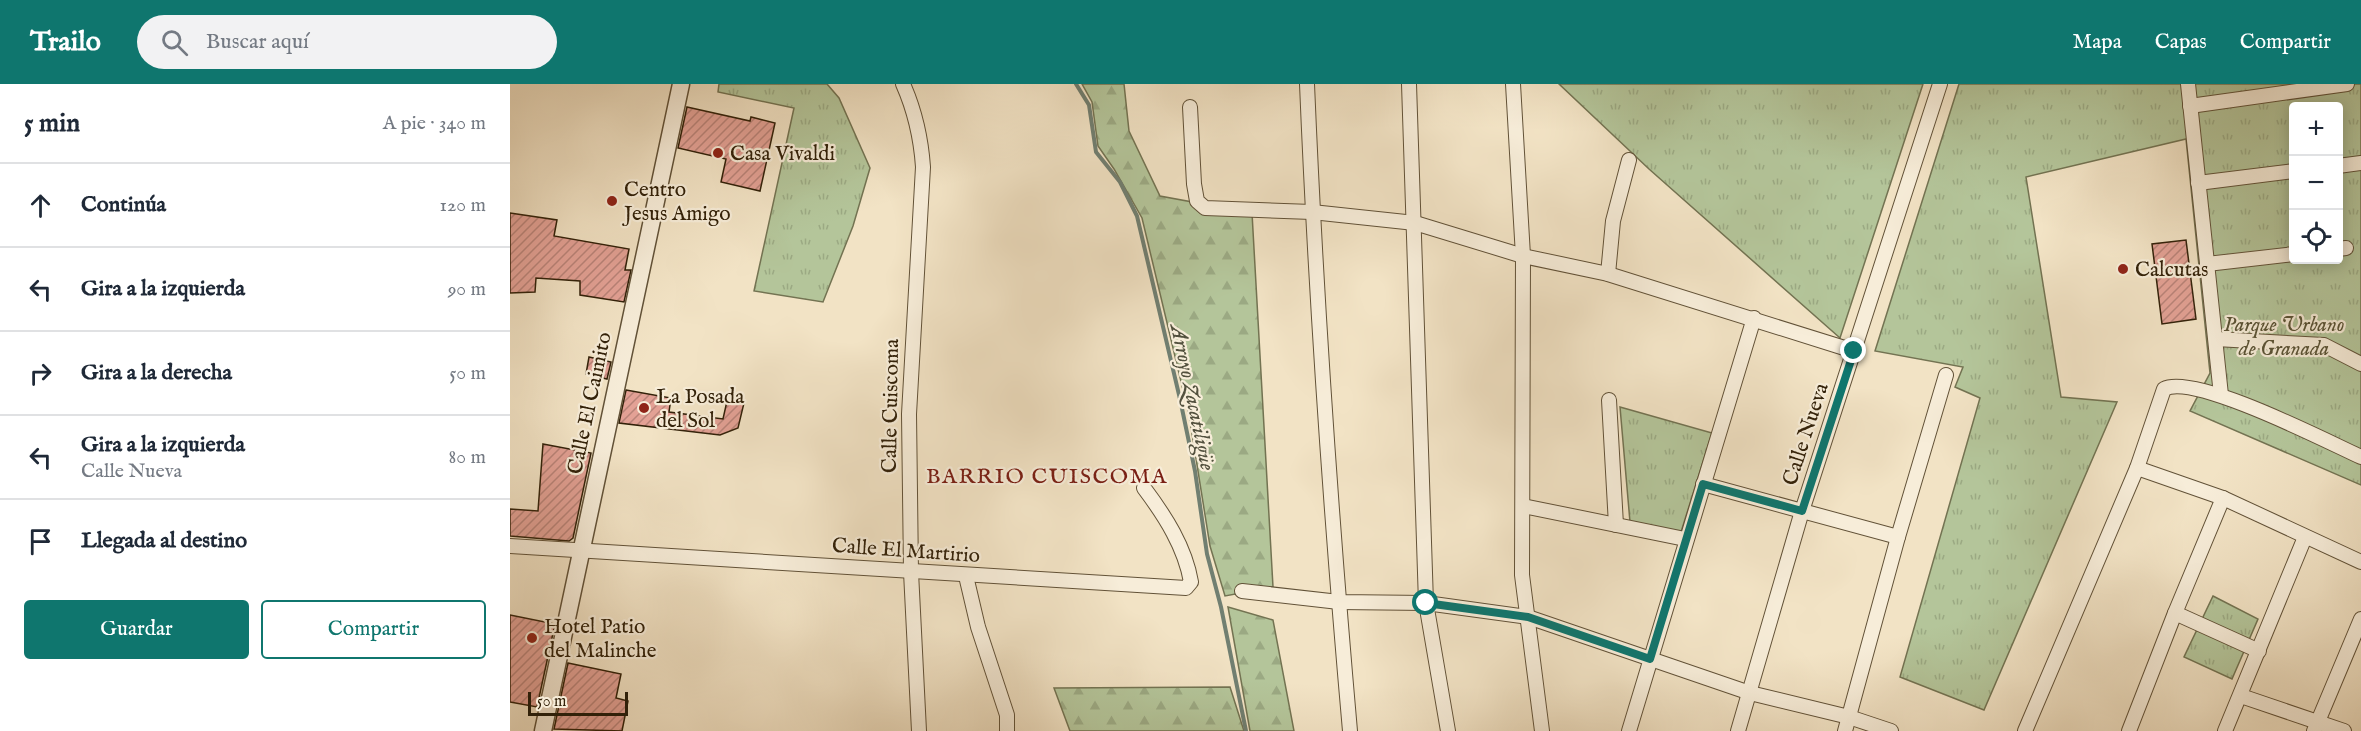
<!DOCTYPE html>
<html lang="es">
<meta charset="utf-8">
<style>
:root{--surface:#fff;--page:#f2f2f3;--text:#1f2937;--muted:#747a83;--line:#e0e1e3;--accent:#0f766e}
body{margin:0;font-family:"IM FELL English",serif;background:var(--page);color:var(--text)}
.controls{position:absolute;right:18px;top:18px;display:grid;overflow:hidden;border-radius:6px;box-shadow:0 3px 15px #0003}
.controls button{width:54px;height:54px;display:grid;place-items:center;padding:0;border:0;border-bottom:2px solid var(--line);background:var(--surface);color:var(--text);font:30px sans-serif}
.scale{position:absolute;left:18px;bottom:15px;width:100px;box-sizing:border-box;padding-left:6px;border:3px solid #322109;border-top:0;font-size:16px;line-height:21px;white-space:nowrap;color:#322109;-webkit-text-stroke:4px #f7edd9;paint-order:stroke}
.stop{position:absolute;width:18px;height:18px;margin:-14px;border:4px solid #0f766e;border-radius:50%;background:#fff}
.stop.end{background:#0f766e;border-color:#fff;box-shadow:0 2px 6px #0008}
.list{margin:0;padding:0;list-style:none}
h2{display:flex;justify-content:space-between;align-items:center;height:78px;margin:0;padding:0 24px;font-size:26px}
h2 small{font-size:20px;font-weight:400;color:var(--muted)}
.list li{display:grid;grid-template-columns:39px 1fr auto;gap:18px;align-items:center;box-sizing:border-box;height:84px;padding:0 24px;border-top:2px solid var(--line)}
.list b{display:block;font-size:22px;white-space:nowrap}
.list p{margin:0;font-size:20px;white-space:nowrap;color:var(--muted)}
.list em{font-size:20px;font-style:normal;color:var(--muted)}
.actions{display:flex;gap:12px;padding:18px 24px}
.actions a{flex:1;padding:14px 0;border:2px solid var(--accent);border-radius:6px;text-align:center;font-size:21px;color:var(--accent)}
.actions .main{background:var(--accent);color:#fff}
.icon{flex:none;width:33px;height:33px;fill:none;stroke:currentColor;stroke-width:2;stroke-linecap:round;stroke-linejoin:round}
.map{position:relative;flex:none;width:1851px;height:647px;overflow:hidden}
header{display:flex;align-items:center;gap:36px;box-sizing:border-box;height:84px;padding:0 30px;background:var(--accent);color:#fff}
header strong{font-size:28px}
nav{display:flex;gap:33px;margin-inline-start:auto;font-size:21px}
.search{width:420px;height:54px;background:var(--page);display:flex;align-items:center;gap:15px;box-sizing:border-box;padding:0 21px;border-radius:33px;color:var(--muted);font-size:22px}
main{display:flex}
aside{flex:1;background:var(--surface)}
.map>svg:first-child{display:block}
</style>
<header>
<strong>Trailo</strong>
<div class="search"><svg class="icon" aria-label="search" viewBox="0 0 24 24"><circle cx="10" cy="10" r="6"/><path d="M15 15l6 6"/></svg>Buscar aquí</div>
<nav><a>Mapa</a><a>Capas</a><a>Compartir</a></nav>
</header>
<main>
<aside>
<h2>5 min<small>A pie · 340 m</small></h2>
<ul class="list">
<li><svg class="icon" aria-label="ahead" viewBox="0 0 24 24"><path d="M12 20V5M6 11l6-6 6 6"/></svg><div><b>Continúa</b></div><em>120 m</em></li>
<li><svg class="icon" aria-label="left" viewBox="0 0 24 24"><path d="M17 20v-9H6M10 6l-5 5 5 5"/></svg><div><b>Gira a la izquierda</b></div><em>90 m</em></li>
<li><svg class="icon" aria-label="right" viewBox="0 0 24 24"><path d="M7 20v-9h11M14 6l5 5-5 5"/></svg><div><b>Gira a la derecha</b></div><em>50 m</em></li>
<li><svg class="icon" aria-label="left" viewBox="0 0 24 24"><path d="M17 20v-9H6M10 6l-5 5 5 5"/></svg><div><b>Gira a la izquierda</b><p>Calle Nueva</p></div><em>80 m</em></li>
<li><svg class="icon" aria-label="arrive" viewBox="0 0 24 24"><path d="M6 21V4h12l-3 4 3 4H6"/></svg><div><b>Llegada al destino</b></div></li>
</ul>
<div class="actions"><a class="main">Guardar</a><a>Compartir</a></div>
</aside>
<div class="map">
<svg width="1851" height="647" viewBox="0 0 1851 647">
<defs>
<pattern id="grass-tufts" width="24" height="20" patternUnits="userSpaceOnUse" patternTransform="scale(1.5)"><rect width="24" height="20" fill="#b4c59a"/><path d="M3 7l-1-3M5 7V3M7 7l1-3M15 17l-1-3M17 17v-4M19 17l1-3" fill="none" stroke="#9ba983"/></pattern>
<pattern id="forest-firs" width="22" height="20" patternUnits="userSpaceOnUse" patternTransform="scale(1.5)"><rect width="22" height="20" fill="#b4c59a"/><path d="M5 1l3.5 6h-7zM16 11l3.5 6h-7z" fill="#9ba983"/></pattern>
<pattern id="building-hatch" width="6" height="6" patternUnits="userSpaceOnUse" patternTransform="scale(1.5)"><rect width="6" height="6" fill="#e3a195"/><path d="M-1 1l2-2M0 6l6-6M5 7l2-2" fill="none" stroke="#b98378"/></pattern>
</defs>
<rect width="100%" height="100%" fill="#f2e3c5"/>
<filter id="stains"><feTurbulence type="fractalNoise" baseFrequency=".00333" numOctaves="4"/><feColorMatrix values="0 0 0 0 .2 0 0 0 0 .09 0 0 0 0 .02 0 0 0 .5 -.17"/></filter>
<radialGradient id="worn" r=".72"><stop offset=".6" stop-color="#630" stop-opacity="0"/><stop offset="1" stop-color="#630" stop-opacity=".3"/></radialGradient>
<g fill="url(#grass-tufts)" stroke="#737352" stroke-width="1.5" fill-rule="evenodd">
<polygon points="209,0 317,0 329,14 360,84 343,142 313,218 244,207 284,24 208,8"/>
<polygon points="1049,0 1413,0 1330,254 1139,85"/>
<path d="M1449,0H1851V401L1680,327L1700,289L1676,55L1516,93L1551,313L1607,318L1474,626L1390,593L1470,314L1445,303L1453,283L1365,267ZM1784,22H1828V176H1784Z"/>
<polygon points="1110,323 1202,349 1171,448 1120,438"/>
<polygon points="1703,512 1748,535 1722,595 1674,573"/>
</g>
<g fill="url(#forest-firs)" stroke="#737352" stroke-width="1.5">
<polygon points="572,0 614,0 619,47 650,112 742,129 763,503 715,512 700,462 679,331 632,134 604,85 588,62 582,18"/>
<polygon points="718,523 763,536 784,647 740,647"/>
<polygon points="720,603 734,647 560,647 544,604"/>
</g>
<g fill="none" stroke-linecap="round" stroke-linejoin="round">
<polyline stroke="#717f71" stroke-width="4" points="566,0 579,21 586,68 610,98 627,132 670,315 685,387 697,470 711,523 736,647"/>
</g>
<g fill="url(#building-hatch)" stroke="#322109" stroke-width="1.5">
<polygon points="177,23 240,37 241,33 265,39 250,107 211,98 216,75 168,64"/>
<polygon points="0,129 47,136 44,152 119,165 115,186 121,186 114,218 70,211 70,197 26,194 25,208 0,209"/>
<polygon points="1676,156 1686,235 1652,240 1642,160"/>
<polygon points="79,273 101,278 97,295 76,290"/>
<polygon points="116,306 161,314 159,328 213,335 217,317 234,319 228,344 210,351 109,339"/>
<polygon points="33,360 81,369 63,454 59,457 0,452 0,425 28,427"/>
<polygon points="0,531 45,540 27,623 0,618"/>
<polygon points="58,579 111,590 106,614 118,617 112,647 44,645"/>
</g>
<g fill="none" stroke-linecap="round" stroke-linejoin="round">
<g stroke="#625238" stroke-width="16">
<g id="minor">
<path d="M393,0C405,27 411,54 413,83L399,330L401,488L409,647"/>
<path d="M797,0C806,216 821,432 840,647"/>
<polyline points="899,0 916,519 938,647"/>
<polyline points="1003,0 1013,172 1012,491 1032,647"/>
<polyline points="1678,0 1711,311"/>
<polyline points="1680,22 1837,0"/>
<polyline points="680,23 684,100 687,117 695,124 802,128 905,139 1013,172 1098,190 1344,267"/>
<polyline points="1828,82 1851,79"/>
<polyline points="1688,99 1784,87"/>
<polyline points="1828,165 1836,164"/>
<polyline points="1697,180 1784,170"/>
<polyline points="1098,190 1103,137 1119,76"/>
<polyline points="1706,255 1814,261 1851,280"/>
<polyline points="1099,316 1106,441"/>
<polyline points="1627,384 1713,414 1851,478"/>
<polyline points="1193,400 1388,453"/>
<polyline points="1013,422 1175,455"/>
<path d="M0,462L676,504L681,498C675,463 655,432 634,404"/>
<polyline points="456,492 468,543 497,631 497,647"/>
<polyline points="732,507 829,518 916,519 1018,533 1240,609 1339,633 1381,647"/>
<polyline points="1665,529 1749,567"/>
<polyline points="1731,612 1834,647"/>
<polyline points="1119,647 1244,234"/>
<polyline points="1228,647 1292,427 1430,0"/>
<polyline points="1335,647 1388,453 1436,291"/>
<path d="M1515,647L1627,384L1654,305C1684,289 1816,357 1851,373"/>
<polyline points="1619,647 1665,529 1713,414"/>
<polyline points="1715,647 1795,453"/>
<polyline points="1804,647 1851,535"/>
</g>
</g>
<g stroke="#625238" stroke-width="19">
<polyline id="tertiary" points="33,647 171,0"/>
</g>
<use href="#minor" stroke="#f7edd9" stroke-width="14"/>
<use href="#tertiary" stroke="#f7edd9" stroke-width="16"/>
</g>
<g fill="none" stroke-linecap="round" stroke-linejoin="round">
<polyline stroke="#0f766e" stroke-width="8" points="916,519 1018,533 1140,575 1193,400 1292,427 1344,267"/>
</g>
<g fill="#8f2418" stroke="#f7edd9" stroke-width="2">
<circle cx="208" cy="69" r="6"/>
<circle cx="102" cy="117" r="6"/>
<circle cx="1613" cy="185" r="6"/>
<circle cx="134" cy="324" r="6"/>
<circle cx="22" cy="554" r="6"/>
</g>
<g text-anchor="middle" stroke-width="4.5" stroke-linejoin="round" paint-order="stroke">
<g font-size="21" fill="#322109" stroke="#f7edd9" text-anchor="start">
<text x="220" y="76">Casa Vivaldi</text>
<text x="114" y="112">Centro<tspan x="114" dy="24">Jesus Amigo</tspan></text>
<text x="1625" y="192">Calcutas</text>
<text x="146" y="319">La Posada<tspan x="146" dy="24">del Sol</tspan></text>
<text x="34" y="549">Hotel Patio<tspan x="34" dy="24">del Malinche</tspan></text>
</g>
<g font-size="21" font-style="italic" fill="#595234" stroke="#f7edd9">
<text x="1774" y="247">Parque Urbano<tspan x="1774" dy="24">de Granada</tspan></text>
</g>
<g font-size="21" fill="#322109" stroke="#f7edd9">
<text transform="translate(79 319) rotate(-78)" y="7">Calle El Caimito</text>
<text transform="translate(380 322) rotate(-89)" y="7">Calle Cuiscoma</text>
<text transform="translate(1295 350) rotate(-72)" y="7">Calle Nueva</text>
<text transform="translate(396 466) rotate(4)" y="7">Calle El Martirio</text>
</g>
<g font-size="22" font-style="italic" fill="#52503d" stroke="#f7edd9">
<text transform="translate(684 313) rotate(78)" y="8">Arroyo Zacatiligüe</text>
</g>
<g font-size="22" letter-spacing="1.5" fill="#7a1f14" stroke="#f7edd9">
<text x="537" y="399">BARRIO CUISCOMA</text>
</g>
</g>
<rect width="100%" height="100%" filter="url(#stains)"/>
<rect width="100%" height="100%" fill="url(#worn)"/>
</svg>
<div class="controls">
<button>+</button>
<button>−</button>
<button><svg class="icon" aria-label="locate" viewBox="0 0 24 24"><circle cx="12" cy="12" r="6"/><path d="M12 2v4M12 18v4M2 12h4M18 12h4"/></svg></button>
</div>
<div class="scale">50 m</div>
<div class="stop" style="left:916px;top:519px"></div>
<div class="stop end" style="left:1344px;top:267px"></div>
</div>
</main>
